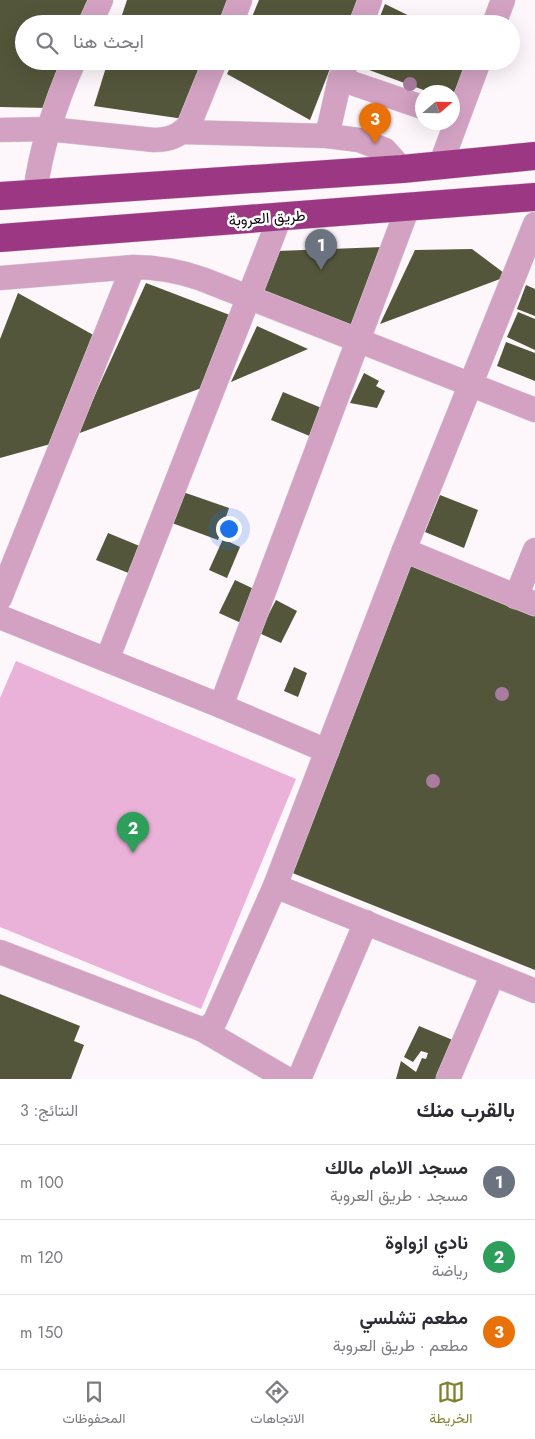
<!DOCTYPE html>
<html lang="ar">
<meta charset="utf-8">
<style>
:root{--surface:#fff;--page:#f2f2f3;--text:#2b2b33;--muted:#7c7c81;--line:#e1e1e2;--accent:#7f832d}
body{margin:0;font-family:Jost,Vazirmatn,sans-serif;background:var(--page);color:var(--text);direction:rtl}
.compass{position:absolute;left:415px;top:85px;width:45px;height:45px;border-radius:50%;background:var(--surface);box-shadow:0 5px 20px #0002;rotate:70deg}
.you{position:absolute;left:228px;top:528px;width:18px;height:18px;margin:-12px;border:4px solid #fff;border-radius:50%;background:#1a73e8;box-shadow:0 0 0 8px #1a73e833}
.badge{display:grid;place-items:center;width:32px;height:32px;border-radius:50%;background:var(--accent);color:#fff;font-size:16px;font-weight:700}
.pin{position:absolute;translate:-50% -41px;filter:drop-shadow(0 1px 2px #0008)}
.pin::after{content:'';position:absolute;top:26px;width:18px;height:15px;background:inherit;clip-path:polygon(0 0,100% 0,50% 100%)}
.list{margin:0;padding:0;list-style:none}
h2{display:flex;justify-content:space-between;align-items:center;height:65px;margin:0;padding:0 20px;font-size:21px}
h2 small{font-size:16px;font-weight:400;color:var(--muted)}
.list li{display:grid;grid-template-columns:32px 1fr auto;gap:15px;align-items:center;box-sizing:border-box;height:75px;padding:0 20px;border-top:1px solid var(--line)}
.list b{display:block;font-size:19px;white-space:nowrap}
.list p{margin:0;font-size:16px;white-space:nowrap;color:var(--muted)}
.list em{font-size:16px;font-style:normal;color:var(--muted)}
.icon{flex:none;width:28px;height:28px;fill:none;stroke:currentColor;stroke-width:2;stroke-linecap:round;stroke-linejoin:round}
.map{position:relative;flex:none;width:535px;height:1079px;overflow:hidden;direction:ltr}
.search{position:absolute;background:var(--surface);box-shadow:0 5px 20px #0002;left:15px;right:15px;top:15px;height:55px;display:flex;align-items:center;gap:12px;box-sizing:border-box;padding:0 18px;border-radius:28px;color:var(--muted);font-size:19px}
.sheet{height:290px;background:var(--surface)}
nav{display:flex;justify-content:space-around;align-items:center;box-sizing:border-box;height:70px;border-top:1px solid var(--line);background:var(--surface);font-size:14px;color:var(--muted)}
nav a{display:grid;justify-items:center;gap:2px}
nav .on{color:var(--accent)}
.map>svg:first-child{display:block}
</style>
<div class="map">
<svg width="535" height="1079" viewBox="0 0 535 1079">
<rect width="100%" height="100%" fill="#fdf6fa"/>
<polygon fill="#ebb2d9" points="16,661 296,779 201,1009 0,927 0,698"/>
<g fill="#54563b">
<polygon points="0,0 93,0 83,24 24,24 24,61 68,61 49,108 0,107"/>
<polygon points="127,0 230,0 221,24 119,24"/>
<polygon points="259,0 358,0 348,24 249,24"/>
<polygon points="385,4 426,24 377,24"/>
<polygon points="108,61 206,61 184,119 94,106"/>
<polygon points="233,61 333,61 310,120 227,74"/>
<polygon points="363,61 470,61 452,101 452,92 429,92 361,67"/>
<polygon points="383,247 354,326 260,290 277,251"/>
<polygon points="472,249 508,276 380,324 415,250"/>
<polygon points="146,283 235,317 207,386 77,434"/>
<polygon points="526,285 535,289 535,316 517,309"/>
<polygon points="18,293 97,337 54,443 0,458 0,339"/>
<polygon points="518,312 535,319 535,350 507,337"/>
<polygon points="257,326 308,349 231,382"/>
<polygon points="506,342 535,353 535,381 497,366"/>
<polygon points="364,373 379,381 376,386 385,391 377,408 350,403"/>
<polygon points="283,392 324,409 312,437 271,420"/>
<polygon points="183,492 229,508 218,540 172,523"/>
<polygon points="440,495 478,510 464,548 425,532"/>
<polygon points="108,533 142,547 131,574 96,560"/>
<polygon points="223,539 240,547 227,578 209,570"/>
<polygon points="408,559 535,613 535,970 285,870"/>
<polygon points="235,580 256,590 241,623 219,613"/>
<polygon points="276,600 297,611 281,643 259,633"/>
<polygon points="294,667 307,673 298,697 284,691"/>
<polygon points="0,994 80,1026 74,1041 84,1045 71,1079 0,1079"/>
<polygon points="419,1026 460,1043 444,1079 396,1079 401,1061 416,1072 422,1058 426,1059 428,1053 421,1051 413,1062 404,1057"/>
</g>
<g fill="none" stroke-linecap="round" stroke-linejoin="round">
<g stroke="#d7d0d4" stroke-width="25">
<g id="minor">
<polyline points="90,24 101,0"/>
<polyline points="231,24 240,0"/>
<polyline points="361,24 370,0"/>
<polyline points="494,24 503,0"/>
<polyline points="340,79 422,107"/>
<path d="M0,130L48,129L154,140C169,140 179,136 189,125L215,61"/>
<polyline points="182,132 327,136 359,140 385,150 402,169"/>
<polyline points="327,136 340,79 347,61"/>
<polyline points="440,166 479,61"/>
<path d="M35,193C41,147 55,104 74,61"/>
<path d="M0,278L133,267C157,267 179,271 202,279L535,410"/>
<polyline points="404,550 535,604"/>
<polyline points="516,597 535,550"/>
<polyline points="0,598 133,267"/>
<polyline points="0,617 221,706 327,751"/>
<polyline points="107,660 280,217"/>
<polyline points="221,706 408,207"/>
<polyline points="275,886 535,991"/>
<polyline points="0,952 201,1029 209,1027 215,1021 275,886 404,550 535,224"/>
<polyline points="201,1029 287,1079"/>
<polyline points="299,1079 366,922"/>
<polyline points="448,1079 493,974"/>
</g>
</g>
<g stroke="#d7d0d4" stroke-width="29">
<g id="highway">
<polyline points="0,196 402,169 535,156"/>
<polyline points="0,238 535,197"/>
</g>
</g>
<use href="#minor" stroke="#d3a2c3" stroke-width="24"/>
<use href="#highway" stroke="#9c3783" stroke-width="28"/>
</g>
<g fill="#aa7da0">
<circle cx="410" cy="84" r="7"/>
<circle cx="502" cy="694" r="7"/>
<circle cx="433" cy="781" r="7"/>
</g>
<g text-anchor="middle" stroke-width="5" stroke-linejoin="round" paint-order="stroke">
<g font-size="15" fill="#11080e" stroke="#fff">
<text transform="translate(267 218) rotate(-4)" y="5">طريق العروبة</text>
</g>
</g>
</svg>
<svg class="compass" viewBox="-18 -18 36 36"><path d="M0-13l5 13h-10z" fill="#e53935"/><path d="M0 13l5-13h-10z" fill="#7c7c81"/></svg>
<div class="you"></div>
<div class="pin badge" style="left:321px;top:270px;background:#6b7280">1</div>
<div class="pin badge" style="left:133px;top:853px;background:#2e9e5b">2</div>
<div class="pin badge" style="left:375px;top:144px;background:#e8710a">3</div>
<div class="search"><svg class="icon" aria-label="search" viewBox="0 0 24 24"><circle cx="10" cy="10" r="6"/><path d="M15 15l6 6"/></svg>ابحث هنا</div>
</div>
<section class="sheet">
<h2>بالقرب منك<small>النتائج: 3</small></h2>
<ul class="list">
<li><span class="badge" style="background:#6b7280">1</span><div><b>مسجد الامام مالك</b><p>مسجد · طريق العروبة</p></div><em>100 m</em></li>
<li><span class="badge" style="background:#2e9e5b">2</span><div><b>نادي ازواوة</b><p>رياضة</p></div><em>120 m</em></li>
<li><span class="badge" style="background:#e8710a">3</span><div><b>مطعم تشلسي</b><p>مطعم · طريق العروبة</p></div><em>150 m</em></li>
</ul>
</section>
<nav>
<a class="on"><svg class="icon" aria-label="map" viewBox="0 0 24 24"><path d="M3 6l6-2 6 2 6-2v14l-6 2-6-2-6 2zM9 4v14M15 6v14"/></svg>الخريطة</a>
<a><svg class="icon" aria-label="directions" viewBox="0 0 24 24"><path d="M12 3l9 9-9 9-9-9zM9 14v-3h6M13 9l2 2-2 2"/></svg>الاتجاهات</a>
<a><svg class="icon" aria-label="saved" viewBox="0 0 24 24"><path d="M7 4h10v16l-5-4-5 4z"/></svg>المحفوظات</a>
</nav>
